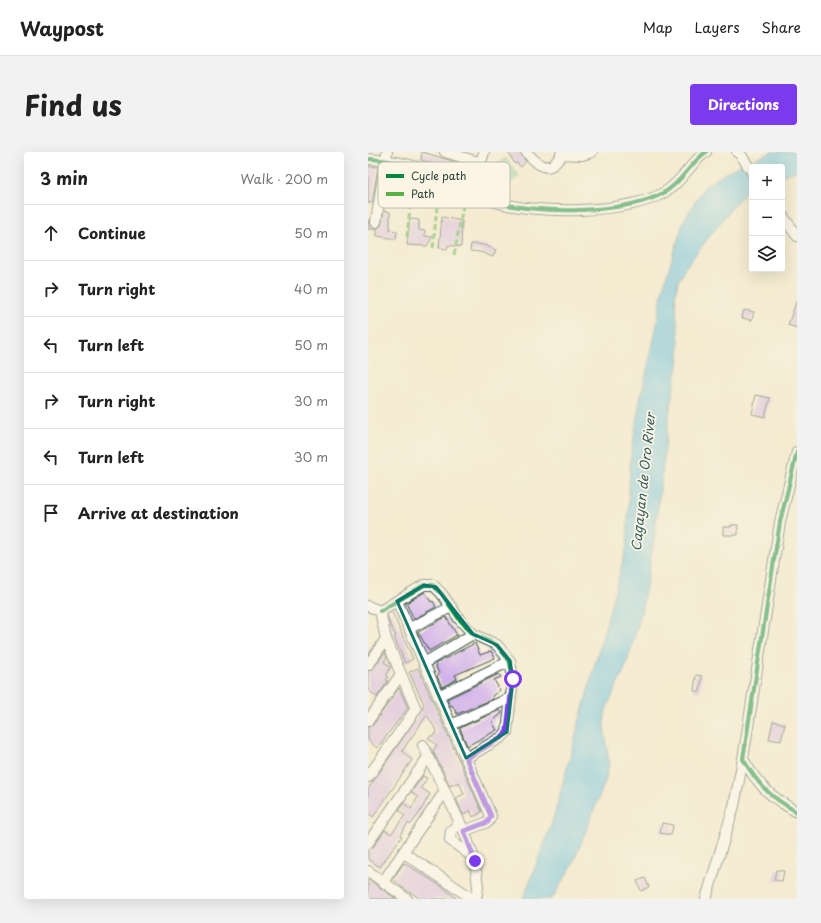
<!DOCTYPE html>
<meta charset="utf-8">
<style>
:root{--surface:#fff;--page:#f2f2f2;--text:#222;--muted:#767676;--line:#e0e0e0;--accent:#7c3aed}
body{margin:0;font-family:"Playpen Sans",sans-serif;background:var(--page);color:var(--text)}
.controls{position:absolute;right:12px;top:12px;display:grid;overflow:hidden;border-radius:4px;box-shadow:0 4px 16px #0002}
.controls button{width:36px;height:36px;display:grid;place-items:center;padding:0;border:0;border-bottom:1px solid var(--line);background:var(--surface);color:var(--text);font:20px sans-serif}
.stop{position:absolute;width:12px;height:12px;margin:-9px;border:3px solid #7c3aed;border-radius:50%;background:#fff}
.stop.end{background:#7c3aed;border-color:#fff;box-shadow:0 1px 4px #0008}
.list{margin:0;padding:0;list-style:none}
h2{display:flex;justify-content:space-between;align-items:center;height:52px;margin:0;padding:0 16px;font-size:17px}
h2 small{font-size:13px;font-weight:400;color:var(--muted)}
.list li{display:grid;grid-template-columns:26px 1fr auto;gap:12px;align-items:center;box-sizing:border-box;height:56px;padding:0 16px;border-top:1px solid var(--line)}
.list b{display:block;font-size:15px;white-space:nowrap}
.list em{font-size:13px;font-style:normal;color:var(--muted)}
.icon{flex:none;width:22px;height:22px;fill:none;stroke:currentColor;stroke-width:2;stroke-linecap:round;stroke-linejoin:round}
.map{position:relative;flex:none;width:429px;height:747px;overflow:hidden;border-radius:4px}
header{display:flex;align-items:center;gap:24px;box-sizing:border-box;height:56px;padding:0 20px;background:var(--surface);border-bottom:1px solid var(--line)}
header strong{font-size:19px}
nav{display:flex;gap:22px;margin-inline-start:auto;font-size:14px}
.intro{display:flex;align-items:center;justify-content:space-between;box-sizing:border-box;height:96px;padding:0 24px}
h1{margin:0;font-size:28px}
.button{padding:10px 18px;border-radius:4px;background:var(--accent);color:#fff;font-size:14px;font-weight:700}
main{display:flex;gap:24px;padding:0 24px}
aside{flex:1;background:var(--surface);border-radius:4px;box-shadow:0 4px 16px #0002}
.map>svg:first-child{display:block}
</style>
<header>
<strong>Waypost</strong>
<nav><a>Map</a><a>Layers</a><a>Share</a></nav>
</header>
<div class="intro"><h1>Find us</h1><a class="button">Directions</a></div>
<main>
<aside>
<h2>3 min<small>Walk · 200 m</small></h2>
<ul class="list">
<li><svg class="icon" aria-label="ahead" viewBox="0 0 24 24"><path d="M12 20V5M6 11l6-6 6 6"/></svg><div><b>Continue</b></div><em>50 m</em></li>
<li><svg class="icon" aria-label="right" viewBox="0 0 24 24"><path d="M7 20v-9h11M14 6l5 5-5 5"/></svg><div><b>Turn right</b></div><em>40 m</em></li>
<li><svg class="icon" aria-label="left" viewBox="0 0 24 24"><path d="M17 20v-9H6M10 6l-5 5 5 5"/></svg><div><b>Turn left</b></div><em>50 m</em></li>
<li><svg class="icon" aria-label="right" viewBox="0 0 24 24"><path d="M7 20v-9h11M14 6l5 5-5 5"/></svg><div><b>Turn right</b></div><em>30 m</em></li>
<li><svg class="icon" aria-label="left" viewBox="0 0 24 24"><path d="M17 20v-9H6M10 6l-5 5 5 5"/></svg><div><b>Turn left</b></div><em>30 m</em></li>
<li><svg class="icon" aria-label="arrive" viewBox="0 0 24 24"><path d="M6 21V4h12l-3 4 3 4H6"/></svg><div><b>Arrive at destination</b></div></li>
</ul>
</aside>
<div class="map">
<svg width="429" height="747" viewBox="0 0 429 747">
<rect width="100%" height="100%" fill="#fcf5e5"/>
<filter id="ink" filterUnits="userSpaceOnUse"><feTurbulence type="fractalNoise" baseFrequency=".025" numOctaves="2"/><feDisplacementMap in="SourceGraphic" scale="8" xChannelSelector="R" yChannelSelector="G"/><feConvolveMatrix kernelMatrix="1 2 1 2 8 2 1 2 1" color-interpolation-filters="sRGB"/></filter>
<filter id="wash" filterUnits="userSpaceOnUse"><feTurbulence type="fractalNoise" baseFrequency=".012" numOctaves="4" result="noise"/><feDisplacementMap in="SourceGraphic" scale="16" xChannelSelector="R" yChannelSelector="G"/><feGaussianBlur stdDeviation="0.9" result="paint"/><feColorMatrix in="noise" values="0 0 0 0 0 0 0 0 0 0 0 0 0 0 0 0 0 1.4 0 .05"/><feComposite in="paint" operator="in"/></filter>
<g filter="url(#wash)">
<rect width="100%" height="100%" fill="#f4ebd1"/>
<polygon fill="#79d095" stroke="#4c8664" points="137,6 151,24 138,35 123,18"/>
<polygon fill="#69c4e7" stroke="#44808e" points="404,0 429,0 429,18 414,24 414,15 384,15 384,36 370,48 316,117 310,130 307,145 311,190 311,207 301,263 286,388 273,462 258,514 238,557 236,573 241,611 238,627 205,712 184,747 155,747 184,671 259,394 262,309 272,248 287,183 295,136 316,68 337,34 364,17"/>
<g id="blocks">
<g fill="#d2b2ea">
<polygon points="54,0 108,16 118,18 115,27 53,8"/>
<polygon points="140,0 152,0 158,10 153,15 149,11 147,12"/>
<polygon points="0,14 10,15 4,51 0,51"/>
<polygon points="16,59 22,60 22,78 29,79 28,87 9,84 9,77 0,77 1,67 4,75 10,76 13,74"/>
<polygon points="74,65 94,69 93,95 80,93 79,97 71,96"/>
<polygon points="42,67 51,68 51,78 57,79 57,84 64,85 59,94 39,93"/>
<polygon points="103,92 116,93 128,98 125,105 112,100 102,99"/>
<polygon points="428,150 429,150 429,176 420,173"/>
<polygon points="376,158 386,160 384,168 374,166"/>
<polygon points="388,243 402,246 397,265 384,262"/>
<polygon points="363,373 370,373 370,383 355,383 355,375 363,375"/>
<polygon points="57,440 63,450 65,449 68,455 46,467 38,451"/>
<polygon points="24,460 45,507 37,511 26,485 28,484 22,473 19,462"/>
<polygon points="78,465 89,483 61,499 50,480"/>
<polygon points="107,491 112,503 123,499 127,506 87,523 89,527 74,535 69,524 71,522 67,512"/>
<polygon points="17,500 19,505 16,510 23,515 19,522 20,526 18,528 20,529 9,545 0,538 0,519 5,517"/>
<polygon points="50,516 114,660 105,665 102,658 95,663 88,646 96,642 91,630 82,634 65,599 69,593 60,586 69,581 69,580 59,563 34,599 44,608 5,665 0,661 0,637 54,558 56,552 41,520"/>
<polygon points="131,522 133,525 126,528 132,538 124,544 125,547 89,562 84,553 82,554 79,547"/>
<polygon points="328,523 334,524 332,540 326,539"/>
<polygon points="31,536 40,556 9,596 0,588 0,575 5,573"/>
<polygon points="132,558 134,561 124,570 129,578 99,594 92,576"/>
<polygon points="405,569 417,572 413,589 401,587"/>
<polygon points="55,624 59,626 53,636 62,642 50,663 42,673 40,671 32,683 34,684 12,715 0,707 0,697 5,695 17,678 23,682 28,676 37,663 31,658 36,651 43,657 50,645 44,641 44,639"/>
<polygon points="294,671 305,673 303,683 292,681"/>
<polygon points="36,711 76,736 89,747 53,747 35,736 25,727"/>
<polygon points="408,718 416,719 414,729 406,728"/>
<polygon points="277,726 281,735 273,739 269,729"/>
<polygon points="0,727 11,735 28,747 0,747"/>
</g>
</g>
</g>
<g filter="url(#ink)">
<use href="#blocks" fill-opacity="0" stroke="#3f574c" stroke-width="1"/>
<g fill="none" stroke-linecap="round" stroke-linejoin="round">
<g stroke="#3f574c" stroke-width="12">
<g id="minor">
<polyline points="77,0 110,10 114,7 116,0"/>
<path d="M158,0C166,8 176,21 187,11C191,7 193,5 194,0"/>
<polyline points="369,0 373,3 384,20"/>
<polyline points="193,2 214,3 224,0"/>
<path d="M0,7C24,8 51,14 73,24C91,32 107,43 125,49C165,63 261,62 297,40C314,30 323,10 338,0"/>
<polyline points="414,63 429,84"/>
<polyline points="8,70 19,0"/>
<path d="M429,300L412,370L375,607C391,634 401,644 429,660"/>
<polyline points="29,449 123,664 120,670 96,679"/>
<polyline points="0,454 12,459"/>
<polyline points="12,459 56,433 65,433 74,442 92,468 105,482 129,493 142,509 145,527 139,580 134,585 98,606"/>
<polyline points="42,476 83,455"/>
<polyline points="56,511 105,482"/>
<polyline points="0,513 18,487"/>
<polyline points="70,544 142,509"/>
<polyline points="0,569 33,522"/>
<polyline points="83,573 142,546"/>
<polyline points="55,593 96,679 107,709 110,735 108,747"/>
<polyline points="0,625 48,557 18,487 12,459"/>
<polyline points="91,671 83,679 82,688 106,706"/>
<polyline points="0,691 60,605"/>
<polyline points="36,701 105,747"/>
<polyline points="0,719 39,747"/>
<polyline points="15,730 77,639"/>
<polyline points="338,747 366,654 375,607"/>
</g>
</g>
<use href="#minor" stroke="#fff" stroke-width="10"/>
<g stroke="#55b346" stroke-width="3" stroke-dasharray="6 3" stroke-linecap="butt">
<polyline points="39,85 46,15"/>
<polyline points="65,96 72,24"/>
<polyline points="86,103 98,37"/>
</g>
<g stroke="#fcf5e5" stroke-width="6">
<g id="cycleway">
<path d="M0,7C24,8 51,14 73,24C91,32 107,43 125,49C165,63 261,62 297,40C314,30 323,10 338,0"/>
<path d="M429,300L412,370L375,607C391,634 401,644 429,660"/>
<polyline points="12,459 56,433 65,433 74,442 92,468 105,482 129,493 142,509 145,527 139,580 134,585 98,606"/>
</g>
</g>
<use href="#cycleway" stroke="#00873e" stroke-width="4"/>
</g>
</g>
<g fill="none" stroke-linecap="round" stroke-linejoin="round" filter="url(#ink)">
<polyline stroke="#7c3aed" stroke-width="5" points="107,709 96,679 120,670 123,664 98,606 134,585 139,580 145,527"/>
</g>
<path d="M0 0H429V747H0ZM56,433L68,435L105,482L129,493L142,509L145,527L139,580L98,606L29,449Z" fill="#f4ebd1" fill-opacity=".55" fill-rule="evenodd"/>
<path fill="none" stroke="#0f766e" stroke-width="3" stroke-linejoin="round" d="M56,433L68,435L105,482L129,493L142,509L145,527L139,580L98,606L29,449Z"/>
<g text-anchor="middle" stroke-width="3.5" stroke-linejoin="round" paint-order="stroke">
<g font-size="13" font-style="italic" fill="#325f61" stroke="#fcf5e5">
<text transform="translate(275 330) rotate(-84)" y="5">Cagayan de Oro River</text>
</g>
</g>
<rect x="10" y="10" width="132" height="46" rx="6" fill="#fcf5e5" stroke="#babeb0" stroke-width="1"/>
<rect x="18" y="22" width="18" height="4" fill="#00873e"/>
<rect x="18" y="40" width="18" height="4" fill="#55b346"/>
<g font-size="11" fill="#1f3d34">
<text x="43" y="28">Cycle path</text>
<text x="43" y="46">Path</text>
</g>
</svg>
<div class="controls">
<button>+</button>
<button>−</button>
<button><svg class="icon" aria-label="layers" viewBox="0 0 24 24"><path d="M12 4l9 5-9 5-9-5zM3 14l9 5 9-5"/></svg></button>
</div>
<div class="stop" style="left:145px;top:527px"></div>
<div class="stop end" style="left:107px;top:709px"></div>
</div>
</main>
